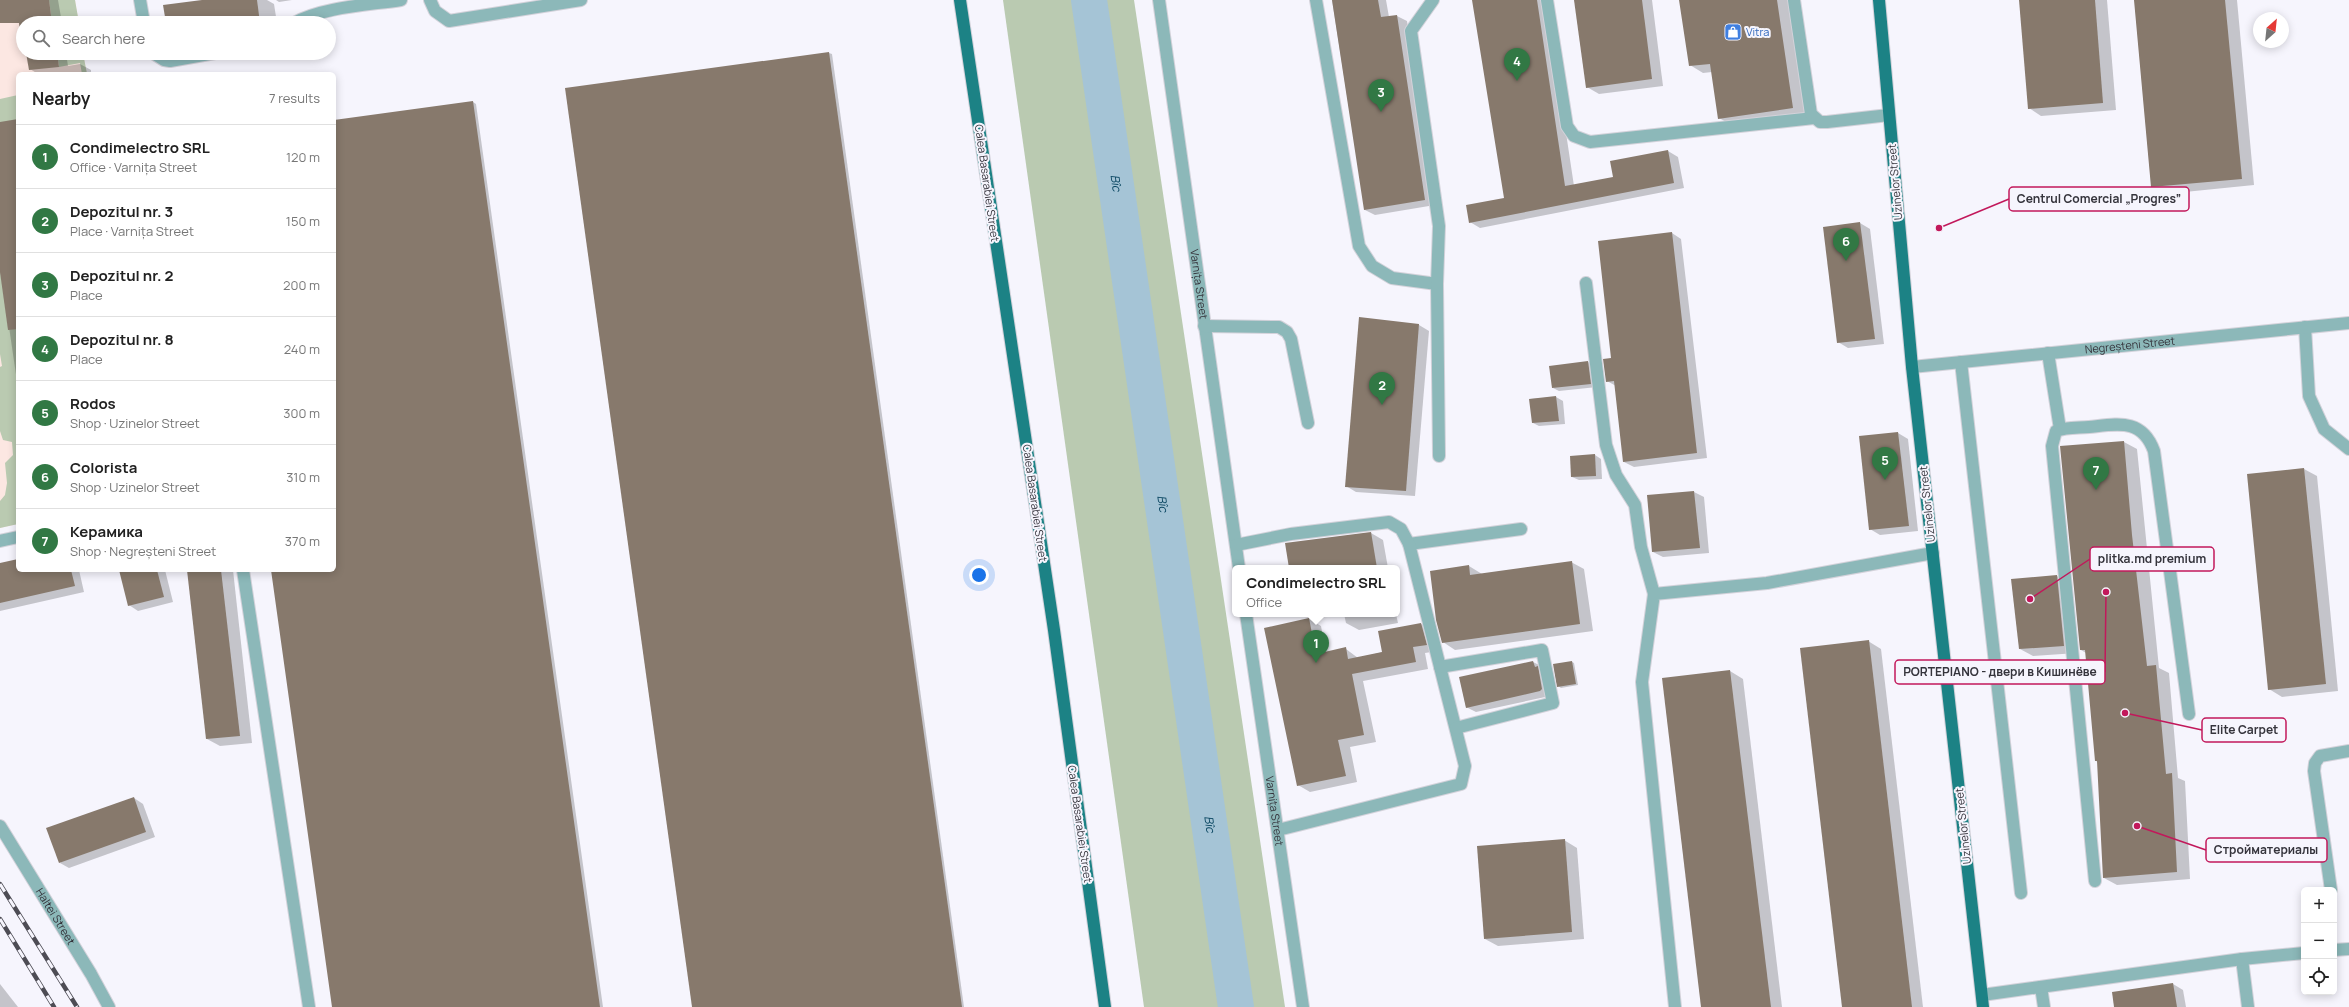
<!DOCTYPE html>
<meta charset="utf-8">
<style>
:root{--surface:#fff;--page:#f6f6f6;--text:#222;--muted:#767676;--line:#e0e0e0;--accent:#317844}
body{margin:0;font-family:Manrope,sans-serif;background:var(--page);color:var(--text)}
.controls{position:absolute;right:12px;bottom:12px;display:grid;overflow:hidden;border-radius:6px;box-shadow:0 2px 10px #0003}
.controls button{width:36px;height:36px;display:grid;place-items:center;padding:0;border:0;border-bottom:1px solid var(--line);background:var(--surface);color:var(--text);font:20px sans-serif}
.compass{position:absolute;left:2253px;top:12px;width:36px;height:36px;border-radius:50%;background:var(--surface);box-shadow:0 2px 10px #0003;rotate:27deg}
.you{position:absolute;left:979px;top:575px;width:14px;height:14px;margin:-10px;border:3px solid #fff;border-radius:50%;background:#1a73e8;box-shadow:0 0 0 6px #1a73e833}
.badge{display:grid;place-items:center;width:26px;height:26px;border-radius:50%;background:var(--accent);color:#fff;font-size:13px;font-weight:700}
.pin{position:absolute;translate:-50% -33px;filter:drop-shadow(0 1px 2px #0008)}
.pin::after{content:'';position:absolute;top:21px;width:14px;height:12px;background:inherit;clip-path:polygon(0 0,100% 0,50% 100%)}
.popup{position:absolute;left:1232px;top:565px;width:168px;height:52px;box-sizing:border-box;display:grid;place-content:center;border-radius:6px;background:var(--surface);filter:drop-shadow(0 1px 3px #0005);font-size:13px;white-space:nowrap;color:var(--muted)}
.popup b{font-size:15px;color:var(--text)}
.popup::after{content:'';position:absolute;left:50%;top:100%;margin-left:-8px;border:8px solid transparent;border-top-color:var(--surface)}
.list{margin:0;padding:0;list-style:none}
h2{display:flex;justify-content:space-between;align-items:center;height:52px;margin:0;padding:0 16px;font-size:17px}
h2 small{font-size:13px;font-weight:400;color:var(--muted)}
.list li{display:grid;grid-template-columns:26px 1fr auto;gap:12px;align-items:center;box-sizing:border-box;height:64px;padding:0 16px;border-top:1px solid var(--line)}
.list b{display:block;font-size:15px;white-space:nowrap}
.list p{margin:0;font-size:13px;white-space:nowrap;color:var(--muted)}
.list em{font-size:13px;font-style:normal;color:var(--muted)}
.icon{flex:none;width:22px;height:22px;fill:none;stroke:currentColor;stroke-width:2;stroke-linecap:round;stroke-linejoin:round}
.map{position:relative;flex:none;width:2349px;height:1007px;overflow:hidden}
.search{position:absolute;background:var(--surface);box-shadow:0 2px 10px #0003;left:16px;top:16px;width:320px;height:44px;display:flex;align-items:center;gap:10px;box-sizing:border-box;padding:0 14px;border-radius:22px;color:var(--muted);font-size:15px}
.panel{position:absolute;background:var(--surface);box-shadow:0 2px 10px #0003;left:16px;top:72px;width:320px;height:500px;border-radius:6px}
.map>svg:first-child{display:block}
</style>
<div class="map">
<svg width="2349" height="1007" viewBox="0 0 2349 1007">
<rect width="100%" height="100%" fill="#f6f5fd"/>
<polygon fill="#fce7e2" points="0,0 75,0 79,23 23,23 23,53 83,53 87,74 18,74 18,524 0,528"/>
<g fill="#bacab1">
<polygon points="49,0 75,0 79,23 52,23"/>
<polygon points="1003,0 1134,0 1285,1007 1144,1007"/>
<polygon points="57,53 83,53 87,74 82,74 80,63 59,67"/>
<polygon points="18,95 18,524 0,528 0,501 5,495 7,483 5,463 13,455 12,442 3,440 0,431 0,367 2,366 0,354 0,99"/>
</g>
<g fill="#0003">
<polygon points="0,0 58,0 62,23 23,23 23,49 18,11 0,11"/>
<polygon points="209,0 267,0 274,4 277,23 167,23"/>
<polygon points="276,0 292,0 279,2"/>
<polygon points="1332,0 1386,0 1389,17 1397,16 1407,21 1435,205 1375,215 1365,210"/>
<polygon points="1473,0 1546,0 1574,186 1614,178 1668,151 1678,157 1684,188 1480,228 1470,222 1505,199"/>
<polygon points="1575,0 1652,0 1663,86 1599,94 1587,87"/>
<polygon points="1680,0 1788,0 1806,115 1732,125 1719,118 1712,72 1703,73 1690,65"/>
<polygon points="2020,0 2107,0 2116,110 2041,116 2029,108"/>
<polygon points="2135,0 2237,0 2254,185 2165,194 2152,186"/>
<polygon points="27,53 66,53 68,66 80,64 91,70 91,74 38,74 30,69"/>
<polygon points="829,53 832,54 964,1007 693,1007"/>
<polygon points="473,102 476,104 603,1007 333,1007 272,570 334,570 334,121"/>
<polygon points="18,120 18,388 0,266 0,123"/>
<polygon points="1860,223 1870,229 1884,344 1848,348 1838,342"/>
<polygon points="1672,233 1681,239 1707,458 1634,467 1624,462 1616,386 1607,381 1613,359"/>
<polygon points="1419,325 1429,331 1415,496 1356,492 1346,486"/>
<polygon points="1588,362 1594,366 1597,387 1559,391 1553,388"/>
<polygon points="1556,397 1563,401 1565,424 1539,426 1533,423 1530,399"/>
<polygon points="1898,433 1908,439 1918,531 1880,535 1870,529"/>
<polygon points="2124,442 2137,449 2159,668 2169,673 2178,778 2185,781 2190,879 2117,885 2104,878 2098,762 2096,761 2086,653 2081,650 2061,447"/>
<polygon points="1595,455 1601,459 1602,479 1579,480 1572,477"/>
<polygon points="2304,469 2317,476 2338,691 2282,697 2269,689"/>
<polygon points="1694,492 1704,497 1709,553 1663,557 1653,552"/>
<polygon points="1371,533 1383,540 1388,568 1290,568"/>
<polygon points="18,560 18,570 79,570 84,592 0,611 0,564"/>
<polygon points="1571,562 1584,569 1593,631 1455,650 1443,642 1469,566 1482,574"/>
<polygon points="120,570 165,570 173,602 138,611 129,605"/>
<polygon points="188,570 233,570 252,743 220,746 207,739"/>
<polygon points="2057,576 2070,584 2077,653 2033,656 2020,649"/>
<polygon points="1344,614 1396,614 1398,623 1359,630 1346,623"/>
<polygon points="1309,619 1321,626 1326,653 1346,649 1358,658 1383,652 1421,624 1433,631 1438,651 1425,653 1428,669 1363,681 1376,742 1350,747 1357,782 1310,792 1298,785"/>
<polygon points="1868,641 1881,649 1923,1007 1843,1007"/>
<polygon points="1533,662 1543,667 1550,696 1476,712 1466,707 1460,678"/>
<polygon points="1572,662 1574,663 1578,685 1561,688 1558,686"/>
<polygon points="1730,671 1743,679 1782,1007 1702,1007"/>
<polygon points="134,798 143,804 155,837 69,868 60,863"/>
<polygon points="1564,840 1577,848 1584,939 1498,946 1485,939"/>
<polygon points="0,984 18,1007 0,1007"/>
<polygon points="2173,984 2183,990 2186,1007 2115,1007 2113,993"/>
</g>
<g fill="none" stroke-linecap="round" stroke-linejoin="round">
<path stroke="#a5c4d6" stroke-width="36" id="s1" d="M1089,0L1236,1007"/>
</g>
<g fill="#87796c">
<polygon points="0,0 49,0 52,23 23,23 22,51 19,23 0,23"/>
<polygon points="202,0 257,0 260,23 166,23 163,5"/>
<polygon points="1332,0 1378,0 1381,17 1397,15 1425,200 1364,210"/>
<polygon points="1472,0 1537,0 1565,186 1613,177 1610,161 1668,150 1674,183 1469,223 1466,205 1504,198"/>
<polygon points="1574,0 1642,0 1652,79 1586,88"/>
<polygon points="1679,0 1777,0 1793,108 1718,119 1710,64 1689,66"/>
<polygon points="2019,0 2095,0 2103,103 2028,109"/>
<polygon points="2134,0 2225,0 2242,179 2151,187"/>
<polygon points="829,52 962,1007 692,1007 565,88"/>
<polygon points="26,53 57,53 59,67 29,70"/>
<polygon points="473,101 600,1007 332,1007 271,570 334,570 334,120"/>
<polygon points="18,119 18,329 8,330 0,272 0,122"/>
<polygon points="1860,222 1875,339 1837,343 1823,227"/>
<polygon points="1672,232 1697,453 1623,462 1614,381 1606,382 1603,359 1611,358 1598,241"/>
<polygon points="1359,317 1419,324 1406,491 1345,487"/>
<polygon points="1588,361 1591,384 1552,388 1549,366"/>
<polygon points="1556,396 1559,421 1532,423 1529,399"/>
<polygon points="1898,432 1909,526 1869,530 1859,436"/>
<polygon points="2124,441 2132,535 2147,666 2156,665 2166,774 2172,773 2177,872 2103,878 2097,761 2095,761 2085,650 2080,650 2060,446"/>
<polygon points="1595,454 1596,476 1571,477 1570,456"/>
<polygon points="2304,468 2326,684 2268,690 2247,474"/>
<polygon points="1694,491 1700,548 1652,552 1647,495"/>
<polygon points="1371,532 1377,568 1289,568 1285,543"/>
<polygon points="18,559 18,570 71,570 75,586 0,603 0,563"/>
<polygon points="1572,561 1580,624 1442,643 1436,620 1430,571 1469,565 1470,575"/>
<polygon points="119,570 157,570 164,597 128,606"/>
<polygon points="187,570 221,570 240,736 206,739"/>
<polygon points="2057,575 2064,646 2019,649 2011,579"/>
<polygon points="1309,618 1316,654 1346,647 1348,659 1382,652 1378,631 1421,623 1427,645 1413,647 1416,662 1352,674 1364,735 1338,740 1346,776 1297,786 1264,628"/>
<polygon points="1869,640 1912,1007 1842,1007 1800,648"/>
<polygon points="1533,661 1535,667 1538,666 1542,689 1540,691 1466,708 1459,677"/>
<polygon points="1572,661 1576,684 1557,687 1553,664"/>
<polygon points="1730,670 1771,1007 1701,1007 1662,678"/>
<polygon points="134,797 146,832 59,863 46,828"/>
<polygon points="1565,839 1572,932 1484,939 1477,846"/>
<polygon points="2173,983 2177,1007 2114,1007 2112,992"/>
</g>
<g fill="none" stroke-linecap="round" stroke-linejoin="round">
<g stroke="#d3d2da" stroke-width="14">
<g id="minor">
<polyline points="140,0 144,23"/>
<polyline points="430,0 435,11 449,21 581,0"/>
<path id="s2" d="M1159,0L1239,568"/>
<polyline points="1316,0 1359,246 1372,266 1392,278 1437,284"/>
<polyline points="1433,0 1411,31 1439,226 1437,284 1439,456"/>
<polyline points="1547,0 1567,126 1574,136 1590,142 1814,118"/>
<polyline points="1794,0 1811,114 1820,122 1827,122 1889,115"/>
<path d="M294,23C322,7 369,5 401,0"/>
<polyline points="153,53 164,60 170,61 215,53"/>
<polyline points="1586,283 1606,445 1616,475 1635,505 1641,547 1654,594"/>
<polyline points="1204,326 1279,327 1287,332 1291,339 1308,423"/>
<polyline points="2305,327 2309,396 2324,429 2349,449"/>
<polyline points="2048,353 2060,429"/>
<polyline points="1961,362 2021,893"/>
<path id="s3" d="M1912,367L2349,323"/>
<polyline points="0,541 18,537"/>
<polyline points="1409,544 1521,529"/>
<polyline points="1236,545 1291,534 1389,522 1401,529 1409,544 1465,766 1461,784 1278,830"/>
<polyline points="243,570 309,1007"/>
<path id="s4" d="M1246,614L1303,1007"/>
<polyline points="1440,667 1542,650 1553,703 1456,728"/>
<path id="s5" d="M0,826L91,974L109,1007"/>
<path d="M2095,881L2052,446L2056,431C2066,427 2078,428 2089,427C2118,424 2142,418 2154,451L2189,714"/>
<polyline points="2331,890 2314,771 2315,763 2320,756 2349,751"/>
<polyline points="2334,950 2349,949"/>
<polyline points="2242,959 2248,1007"/>
<polyline points="2041,987 2044,1007"/>
<polyline points="1982,995 2242,959 2304,953"/>
<polyline points="1675,1007 1642,682 1654,594 1767,583 1933,553"/>
</g>
</g>
<g stroke="#d3d2da" stroke-width="14">
<g id="major">
<polyline points="960,0 1054,630 1105,1007"/>
<polyline points="1879,0 1912,367 1983,1007"/>
</g>
</g>
<use href="#minor" stroke="#8cb8b9" stroke-width="12"/>
<use href="#major" stroke="#1c8285" stroke-width="12"/>
<g stroke="#4d4c54" stroke-width="4.5">
<g id="rail">
<polyline points="0,884 77,1007"/>
<polyline points="0,919 54,1007"/>
</g>
</g>
<use href="#rail" stroke="#f6f5fd" stroke-width="3" stroke-dasharray="9" stroke-linecap="butt"/>
</g>
<defs>
<g id="shop-square" transform="scale(0.9)"><rect x="-9" y="-9" width="18" height="18" rx="4" fill="#3f7fe0" stroke="#f6f5fd"/><path d="M-5-2.5h2.3a2.7 3.5 0 0 1 5.4 0H5L5.5 6h-11ZM-1.5-2.5h3a1.5 2.3 0 0 0-3 0Z" fill="#fff"/></g>
</defs>
<g fill-rule="evenodd">
<use href="#shop-square" x="1733" y="32"/>
</g>
<g text-anchor="middle" stroke-width="4" stroke-linejoin="round" paint-order="stroke">
<g font-size="11" fill="#366cbe" stroke="#f6f5fd" text-anchor="start">
<text x="1746" y="36">Vitra</text>
</g>
<g font-size="11" fill="#35343c" stroke="#f6f5fd">
<text transform="translate(1895 182) rotate(-95)" y="4">Uzinelor Street</text>
<text transform="translate(987 183) rotate(82)" y="4">Calea Basarabiei Street</text>
<text dy="4" stroke="none"><textPath href="#s2" startOffset="287">Varnița Street</textPath></text>
<text dy="4" stroke="none"><textPath href="#s3" startOffset="219">Negreșteni Street</textPath></text>
<text transform="translate(1035 503) rotate(82)" y="4">Calea Basarabiei Street</text>
<text transform="translate(1927 504) rotate(-96)" y="4">Uzinelor Street</text>
<text dy="4" stroke="none"><textPath href="#s4" startOffset="199">Varnița Street</textPath></text>
<text transform="translate(1080 824) rotate(82)" y="4">Calea Basarabiei Street</text>
<text transform="translate(1963 826) rotate(-96)" y="4">Uzinelor Street</text>
<text dy="4" stroke="none"><textPath href="#s5" startOffset="106">Haltei Street</textPath></text>
</g>
<g font-size="12" font-style="italic" fill="#07445f" stroke="#f6f5fd">
<text dy="4" stroke="none"><textPath href="#s1" startOffset="185">Bîc</textPath></text>
<text dy="4" stroke="none"><textPath href="#s1" startOffset="509">Bîc</textPath></text>
<text dy="4" stroke="none"><textPath href="#s1" startOffset="833">Bîc</textPath></text>
</g>
</g>
<path fill="none" stroke="#c2185b" stroke-width="1.5" d="M1939 228L2009 199M2030 599L2090 559M2106 592L2105 672M2125 713L2202 730M2137 826L2206 850"/>
<g fill="#c2185b" stroke="#f6f5fd" stroke-width="1.5">
<circle cx="1939" cy="228" r="4"/>
<circle cx="2030" cy="599" r="4"/>
<circle cx="2106" cy="592" r="4"/>
<circle cx="2125" cy="713" r="4"/>
<circle cx="2137" cy="826" r="4"/>
</g>
<g fill="#f6f5fd" stroke="#c2185b" stroke-width="1.5">
<rect x="2009" y="187" width="180" height="24" rx="4"/>
<rect x="2090" y="547" width="124" height="24" rx="4"/>
<rect x="1895" y="660" width="210" height="24" rx="4"/>
<rect x="2202" y="718" width="84" height="24" rx="4"/>
<rect x="2206" y="838" width="121" height="24" rx="4"/>
</g>
<g font-size="12" text-anchor="middle" font-weight="bold" fill="#35343c">
<text x="2099" y="203">Centrul Comercial „Progres”</text>
<text x="2152" y="563">plitka.md premium</text>
<text x="2000" y="676">PORTEPIANO - двери в Кишинёве</text>
<text x="2244" y="734">Elite Carpet</text>
<text x="2266" y="854">Стройматериалы</text>
</g>
</svg>
<div class="controls">
<button>+</button>
<button>−</button>
<button><svg class="icon" aria-label="locate" viewBox="0 0 24 24"><circle cx="12" cy="12" r="6"/><path d="M12 2v4M12 18v4M2 12h4M18 12h4"/></svg></button>
</div>
<svg class="compass" viewBox="-18 -18 36 36"><path d="M0-13l5 13h-10z" fill="#e53935"/><path d="M0 13l5-13h-10z" fill="#767676"/></svg>
<div class="you"></div>
<div class="pin badge" style="left:1316px;top:663px">1</div>
<div class="popup"><b>Condimelectro SRL</b>Office</div>
<div class="pin badge" style="left:1382px;top:405px">2</div>
<div class="pin badge" style="left:1381px;top:112px">3</div>
<div class="pin badge" style="left:1517px;top:81px">4</div>
<div class="pin badge" style="left:1885px;top:480px">5</div>
<div class="pin badge" style="left:1846px;top:261px">6</div>
<div class="pin badge" style="left:2096px;top:490px">7</div>
<div class="search"><svg class="icon" aria-label="search" viewBox="0 0 24 24"><circle cx="10" cy="10" r="6"/><path d="M15 15l6 6"/></svg>Search here</div>
<section class="panel">
<h2>Nearby<small>7 results</small></h2>
<ul class="list">
<li><span class="badge">1</span><div><b>Condimelectro SRL</b><p>Office · Varnița Street</p></div><em>120 m</em></li>
<li><span class="badge">2</span><div><b>Depozitul nr. 3</b><p>Place · Varnița Street</p></div><em>150 m</em></li>
<li><span class="badge">3</span><div><b>Depozitul nr. 2</b><p>Place</p></div><em>200 m</em></li>
<li><span class="badge">4</span><div><b>Depozitul nr. 8</b><p>Place</p></div><em>240 m</em></li>
<li><span class="badge">5</span><div><b>Rodos</b><p>Shop · Uzinelor Street</p></div><em>300 m</em></li>
<li><span class="badge">6</span><div><b>Colorista</b><p>Shop · Uzinelor Street</p></div><em>310 m</em></li>
<li><span class="badge">7</span><div><b>Керамика</b><p>Shop · Negreșteni Street</p></div><em>370 m</em></li>
</ul>
</section>
</div>
